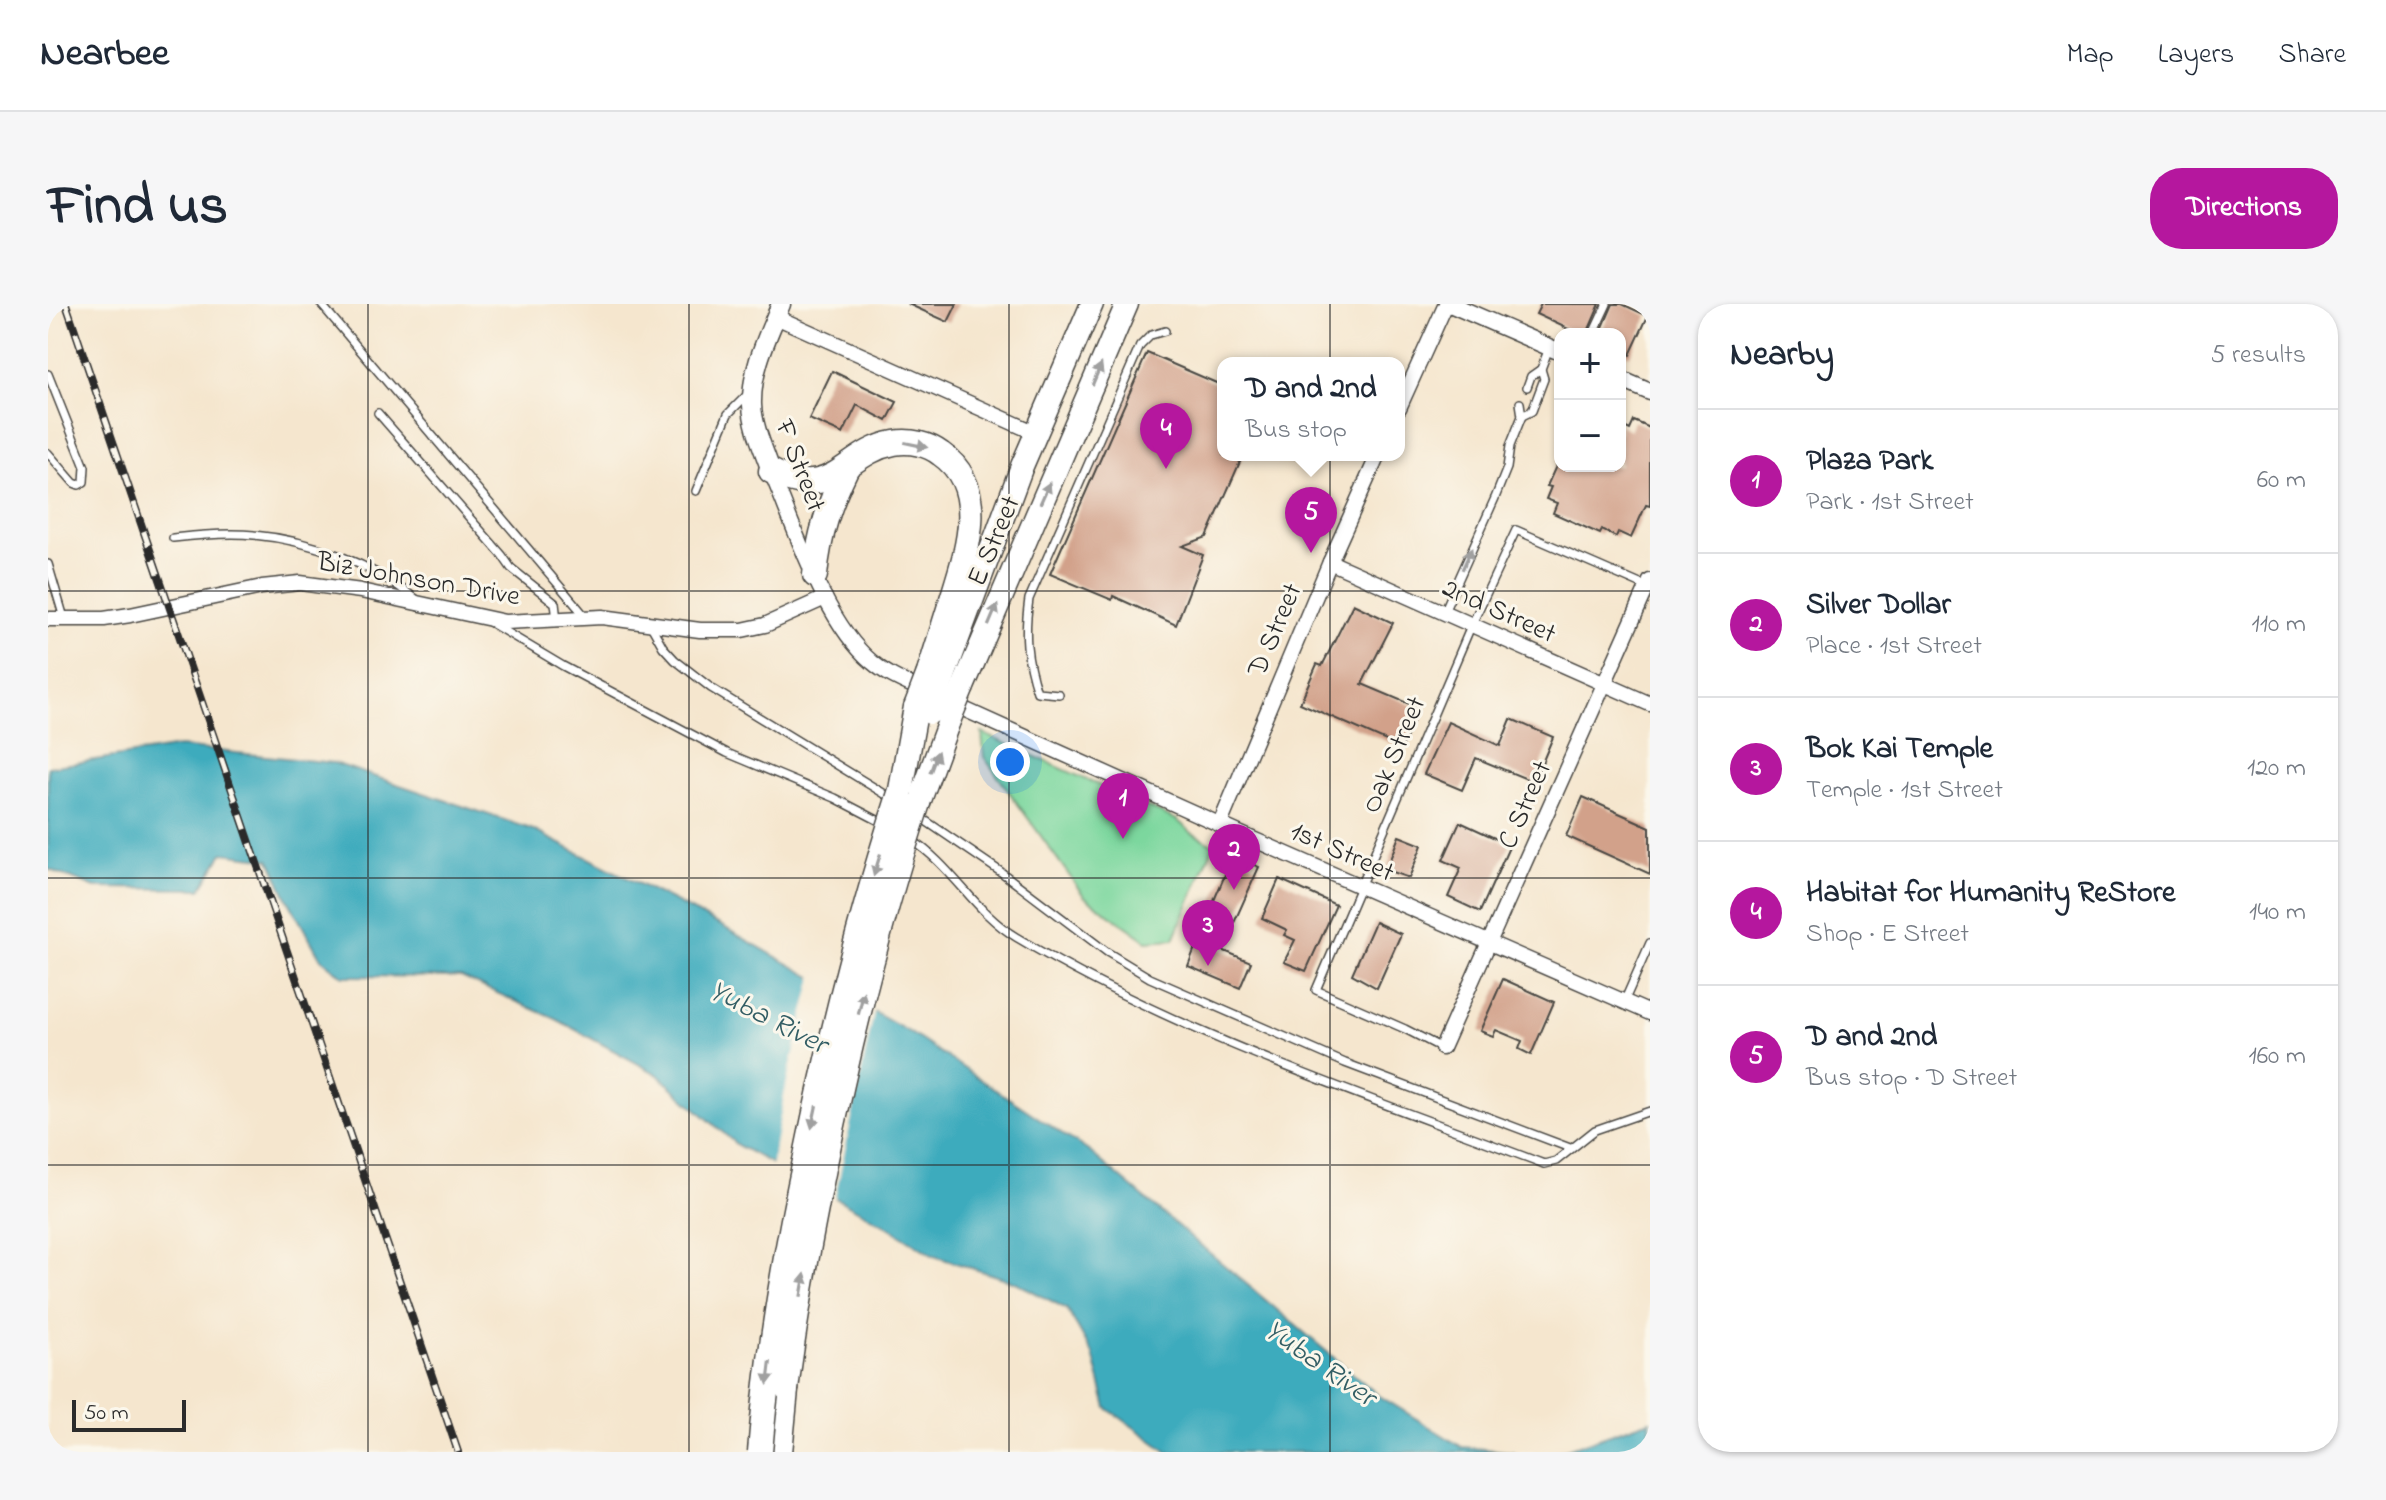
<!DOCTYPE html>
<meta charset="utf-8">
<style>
:root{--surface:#fff;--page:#f6f6f7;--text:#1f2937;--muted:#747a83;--line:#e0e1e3;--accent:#b5179e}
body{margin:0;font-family:"Indie Flower",sans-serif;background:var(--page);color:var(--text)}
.controls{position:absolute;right:24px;top:24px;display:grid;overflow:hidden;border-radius:16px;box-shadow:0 2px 6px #0004}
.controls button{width:72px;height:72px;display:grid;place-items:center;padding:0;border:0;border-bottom:2px solid var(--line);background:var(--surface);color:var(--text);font:40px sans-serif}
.scale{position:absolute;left:24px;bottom:20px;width:114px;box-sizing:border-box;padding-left:8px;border:4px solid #2b2b2b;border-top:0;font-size:22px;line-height:28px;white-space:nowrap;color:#2b2b2b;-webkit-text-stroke:6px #fbf7ec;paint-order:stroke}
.you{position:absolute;left:962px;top:458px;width:28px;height:28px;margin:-20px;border:6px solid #fff;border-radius:50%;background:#1a73e8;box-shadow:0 0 0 12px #1a73e833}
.badge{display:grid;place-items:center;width:52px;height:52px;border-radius:50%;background:var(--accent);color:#fff;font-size:26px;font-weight:700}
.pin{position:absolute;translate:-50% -66px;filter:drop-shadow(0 2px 4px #0008)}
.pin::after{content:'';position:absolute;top:42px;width:28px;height:24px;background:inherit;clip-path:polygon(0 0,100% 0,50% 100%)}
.popup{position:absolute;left:1169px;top:53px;width:188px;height:104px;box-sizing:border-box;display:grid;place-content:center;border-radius:16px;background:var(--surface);filter:drop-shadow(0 2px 6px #0005);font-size:26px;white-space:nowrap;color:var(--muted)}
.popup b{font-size:30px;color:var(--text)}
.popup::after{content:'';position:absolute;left:50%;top:100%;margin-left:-16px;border:16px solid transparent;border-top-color:var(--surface)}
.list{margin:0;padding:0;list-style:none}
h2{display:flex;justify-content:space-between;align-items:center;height:104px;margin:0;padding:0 32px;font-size:34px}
h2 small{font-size:26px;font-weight:400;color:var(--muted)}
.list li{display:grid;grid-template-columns:52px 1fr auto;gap:24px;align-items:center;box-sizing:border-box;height:144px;padding:0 32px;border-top:2px solid var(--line)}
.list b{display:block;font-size:30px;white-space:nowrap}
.list p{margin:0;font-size:26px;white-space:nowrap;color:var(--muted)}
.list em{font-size:26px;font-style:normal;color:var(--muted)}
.map{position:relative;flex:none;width:1602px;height:1148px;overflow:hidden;border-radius:32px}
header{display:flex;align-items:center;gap:48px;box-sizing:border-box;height:112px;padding:0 40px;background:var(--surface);border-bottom:2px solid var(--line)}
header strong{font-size:38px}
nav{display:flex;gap:44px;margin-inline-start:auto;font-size:28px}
.intro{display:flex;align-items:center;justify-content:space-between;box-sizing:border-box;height:192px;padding:0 48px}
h1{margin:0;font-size:56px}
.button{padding:20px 36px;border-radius:32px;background:var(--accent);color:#fff;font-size:28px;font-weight:700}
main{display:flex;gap:48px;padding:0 48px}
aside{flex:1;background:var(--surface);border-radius:32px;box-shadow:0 2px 6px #0004}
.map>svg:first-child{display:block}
</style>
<header>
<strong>Nearbee</strong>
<nav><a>Map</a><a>Layers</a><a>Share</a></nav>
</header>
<div class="intro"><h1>Find us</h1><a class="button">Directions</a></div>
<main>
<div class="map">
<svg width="1602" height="1148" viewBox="0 0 1602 1148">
<rect width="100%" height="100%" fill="#fbf7ec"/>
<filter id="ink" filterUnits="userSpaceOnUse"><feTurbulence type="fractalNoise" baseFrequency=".0125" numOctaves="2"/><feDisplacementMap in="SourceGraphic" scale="16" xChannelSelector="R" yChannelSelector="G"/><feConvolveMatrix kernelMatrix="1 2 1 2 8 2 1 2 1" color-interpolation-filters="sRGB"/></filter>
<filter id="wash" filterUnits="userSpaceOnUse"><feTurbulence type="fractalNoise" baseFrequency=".006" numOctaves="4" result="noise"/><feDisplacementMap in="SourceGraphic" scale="32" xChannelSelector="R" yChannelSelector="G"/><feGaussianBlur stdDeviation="1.8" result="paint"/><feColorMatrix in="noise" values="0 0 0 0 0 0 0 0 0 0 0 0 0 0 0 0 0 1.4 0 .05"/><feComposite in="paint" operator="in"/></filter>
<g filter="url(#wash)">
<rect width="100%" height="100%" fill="#f5e6ce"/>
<polygon fill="#7cd79e" stroke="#548164" stroke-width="2" points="934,429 1129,516 1144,529 1166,541 1126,635 1099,637 1036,592 936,453"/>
<g fill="#3eabbd" stroke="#346b74" stroke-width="2">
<polygon points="131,443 286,459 483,525 672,621 861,728 1042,848 1330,1091 1414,1143 1466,1148 1120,1148 1059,1104 1045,1051 1019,1005 967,978 886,952 834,919 689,841 609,770 508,715 413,673 295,672 273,655 240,596 222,555 175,549 153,585 47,584 0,565 0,463"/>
<polygon points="1602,1116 1602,1148 1511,1148"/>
</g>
<polygon fill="#f5e6ce" points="766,669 827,704 786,898 723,864 737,786"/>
<g id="blocks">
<g fill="#d2a18a">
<polygon points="860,0 909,0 900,18"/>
<polygon points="1493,0 1552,0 1539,30 1531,30 1488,10"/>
<polygon points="1565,0 1574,0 1600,12 1582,51 1572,46 1572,30 1552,30"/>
<polygon points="1099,49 1173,81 1175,151 1195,151 1159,233 1134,242 1155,251 1128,321 1065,292 1064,296 1002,270"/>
<polygon points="784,67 849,98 839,117 809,101 795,130 761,115"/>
<polygon points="1586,117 1602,124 1602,202 1598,201 1583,234 1570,228 1568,233 1554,226 1552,230 1505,209 1509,199 1498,195 1503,183 1499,182 1508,162 1572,162 1572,121 1582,126"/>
<polygon points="1305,300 1345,319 1314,380 1371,404 1354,444 1252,399 1269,360 1274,362"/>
<polygon points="1463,415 1505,433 1486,478 1428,454 1414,486 1376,470 1400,418 1452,442"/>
<polygon points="1535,493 1602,523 1602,570 1518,532"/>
<polygon points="1412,518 1462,541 1432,608 1400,593 1413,564 1395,556"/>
<polygon points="1351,532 1374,541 1361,574 1338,566"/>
<polygon points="1185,552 1211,563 1186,619 1161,608"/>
<polygon points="1231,575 1288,601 1258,667 1236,658 1247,636 1236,631 1239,626 1214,614"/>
<polygon points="1327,618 1353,630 1329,684 1304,670"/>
<polygon points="1150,636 1203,658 1192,684 1140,662"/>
<polygon points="1455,675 1506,698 1483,751 1471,745 1474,737 1448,726 1445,732 1432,727"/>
</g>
</g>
</g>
<g filter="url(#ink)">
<use href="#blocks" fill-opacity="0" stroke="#494743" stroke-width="2"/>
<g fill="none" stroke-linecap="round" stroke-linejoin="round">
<g stroke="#494743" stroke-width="10">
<g id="service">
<polyline points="273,0 537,312"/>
<polyline points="1545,30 1559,0"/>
<polyline points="1493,65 1501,44"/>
<polyline points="0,70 37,163 36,178 31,181 26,179 0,149"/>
<polyline points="1472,99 1474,112 1484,107 1496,75 1493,65 1483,72 1479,83"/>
<polyline points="330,109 454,251 463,264 507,299 509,316"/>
<polyline points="648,187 680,110 700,90"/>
<path d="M125,234C151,231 180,228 206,231C263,236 324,260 368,295"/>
<polyline points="0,260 16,314"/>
<polyline points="1396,308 1447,194 1459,164 1462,142 1474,112"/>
<polyline points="443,319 515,362 679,449 787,494 837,520"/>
<polyline points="602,320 615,343 627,356 663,384 845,495"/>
<path d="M1011,390L989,388C978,354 976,330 981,295L1092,42L1103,31L1117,27"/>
<polyline points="872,513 953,568 1059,648 1102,674 1297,759 1522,844"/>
<path d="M862,535C904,561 926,608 968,633C1133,732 1318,792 1496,860L1508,857L1547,826L1602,807"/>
<polyline points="1576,698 1602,639"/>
<polyline points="1394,744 1357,725 1268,686 1424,320 1468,226 1599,283"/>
</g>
</g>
<g stroke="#494743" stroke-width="17">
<g id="minor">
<polyline points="728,13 988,129"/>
<polyline points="1351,104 1398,0"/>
<path d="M723,168C747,224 777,319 824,358C840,372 859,379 878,388"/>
<polyline points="1282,258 1602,400"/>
<polyline points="0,315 56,315 82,311 214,283 252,279 313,287 457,318 554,313 652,326 694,326 717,321 777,294"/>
<polyline points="900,398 1193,530 1602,709"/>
<polyline points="1172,520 1282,258 1330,151"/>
<polyline points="1394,744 1602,277"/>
</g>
</g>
<g stroke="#494743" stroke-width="19">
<g id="tertiary">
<polyline points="1402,0 1512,48"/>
<polyline points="1572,75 1602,88"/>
</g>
</g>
<g stroke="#494743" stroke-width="21">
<path id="secondary" d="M723,167C716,146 705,123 704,101C703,65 720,32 733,0"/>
</g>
<g stroke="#494743" stroke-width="25">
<g id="trunk">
<polyline points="895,375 974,162 1044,0"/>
<polyline points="915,383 1079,0"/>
<polyline points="871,499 901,417"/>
<polyline points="733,1148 739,1086"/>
</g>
</g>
<g stroke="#494743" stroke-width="27">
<g id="motorway">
<path d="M723,167C784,201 796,148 846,139C862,136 880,140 893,150C941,183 919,247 905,292C897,318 889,343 881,369"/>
<path d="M767,271C771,231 781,200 798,165"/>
<polyline points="853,486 868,403"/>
</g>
</g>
<use href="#service" stroke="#fff" stroke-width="7"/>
<use href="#minor" stroke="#fff" stroke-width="14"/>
<use href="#tertiary" stroke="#fff" stroke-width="16"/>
<use href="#secondary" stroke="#fff" stroke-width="18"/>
<use href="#trunk" stroke="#fff" stroke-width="22"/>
<use href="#motorway" stroke="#fff" stroke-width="24"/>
<g stroke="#2b2b2b" stroke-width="8">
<polyline id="rail" points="18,0 410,1148"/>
</g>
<use href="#rail" stroke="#fbf7ec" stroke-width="5" stroke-dasharray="15" stroke-linecap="butt"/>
<g stroke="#494743" stroke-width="25" stroke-linecap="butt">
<g id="trunk-bridge">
<polyline points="882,409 895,375"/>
<polyline points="901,417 915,383"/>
<path d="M739,1086C748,1012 762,938 777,864C802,741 832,619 871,499"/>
</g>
</g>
<g stroke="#494743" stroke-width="27" stroke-linecap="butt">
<g id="motorway-bridge">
<polyline points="868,403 881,369"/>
<path d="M712,1148C720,1049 737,950 758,852C783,729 814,606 853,486"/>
</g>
</g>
<use href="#trunk-bridge" stroke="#fff" stroke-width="22"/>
<use href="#motorway-bridge" stroke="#fff" stroke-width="24"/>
</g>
<defs><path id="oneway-solid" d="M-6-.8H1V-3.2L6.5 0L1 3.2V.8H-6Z" transform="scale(2)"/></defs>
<g fill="#a0a0a0">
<use href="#oneway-solid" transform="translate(1049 70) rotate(-67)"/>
<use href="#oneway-solid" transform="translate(868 141) rotate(12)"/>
<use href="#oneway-solid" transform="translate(997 189) rotate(-66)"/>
<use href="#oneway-solid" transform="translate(1419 255) rotate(-66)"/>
<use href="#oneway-solid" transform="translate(945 311) rotate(-67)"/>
<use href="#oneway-solid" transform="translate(886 458) rotate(-70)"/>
<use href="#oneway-solid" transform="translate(829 561) rotate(107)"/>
<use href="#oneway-solid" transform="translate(813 699) rotate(-77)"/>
<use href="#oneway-solid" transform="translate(766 813) rotate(102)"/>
<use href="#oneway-solid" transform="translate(755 981) rotate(-80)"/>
<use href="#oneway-solid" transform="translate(721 1069) rotate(97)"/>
</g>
</g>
<path fill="none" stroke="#2b2b2b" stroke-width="2" stroke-opacity="0.55" d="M320,0V1148M641,0V1148M961,0V1148M1282,0V1148M0,287H1602M0,574H1602M0,861H1602"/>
<g text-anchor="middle" stroke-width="6" stroke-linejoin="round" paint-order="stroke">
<g font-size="28" fill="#2b2b2b" stroke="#fbf7ec">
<text transform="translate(754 161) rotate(69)" y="10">F Street</text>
<text transform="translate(944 236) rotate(-67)" y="10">E Street</text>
<text transform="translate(371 273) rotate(10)" y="10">Biz Johnson Drive</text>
<text transform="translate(1452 305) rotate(24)" y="10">2nd Street</text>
<text transform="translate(1225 325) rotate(-67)" y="10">D Street</text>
<text transform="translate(1344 450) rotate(-67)" y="10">Oak Street</text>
<text transform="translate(1475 500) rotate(-66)" y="10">C Street</text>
<text transform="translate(1295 546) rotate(24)" y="10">1st Street</text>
</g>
<g font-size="30" font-style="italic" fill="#335e65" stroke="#fbf7ec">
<text transform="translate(721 712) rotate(27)" y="10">Yuba River</text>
<text transform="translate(1273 1058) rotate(35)" y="10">Yuba River</text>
</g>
</g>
</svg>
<div class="controls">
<button>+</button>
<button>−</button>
</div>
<div class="scale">50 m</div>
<div class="you"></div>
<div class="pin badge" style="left:1075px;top:535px">1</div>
<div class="pin badge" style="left:1186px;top:586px">2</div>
<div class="pin badge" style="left:1160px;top:662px">3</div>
<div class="pin badge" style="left:1118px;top:165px">4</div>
<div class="pin badge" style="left:1263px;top:249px">5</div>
<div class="popup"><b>D and 2nd</b>Bus stop</div>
</div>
<aside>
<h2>Nearby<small>5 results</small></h2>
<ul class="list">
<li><span class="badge">1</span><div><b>Plaza Park</b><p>Park · 1st Street</p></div><em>60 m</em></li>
<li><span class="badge">2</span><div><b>Silver Dollar</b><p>Place · 1st Street</p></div><em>110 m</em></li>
<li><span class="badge">3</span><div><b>Bok Kai Temple</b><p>Temple · 1st Street</p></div><em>120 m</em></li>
<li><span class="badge">4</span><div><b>Habitat for Humanity ReStore</b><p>Shop · E Street</p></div><em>140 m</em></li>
<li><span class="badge">5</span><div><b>D and 2nd</b><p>Bus stop · D Street</p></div><em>160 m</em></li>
</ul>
</aside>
</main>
